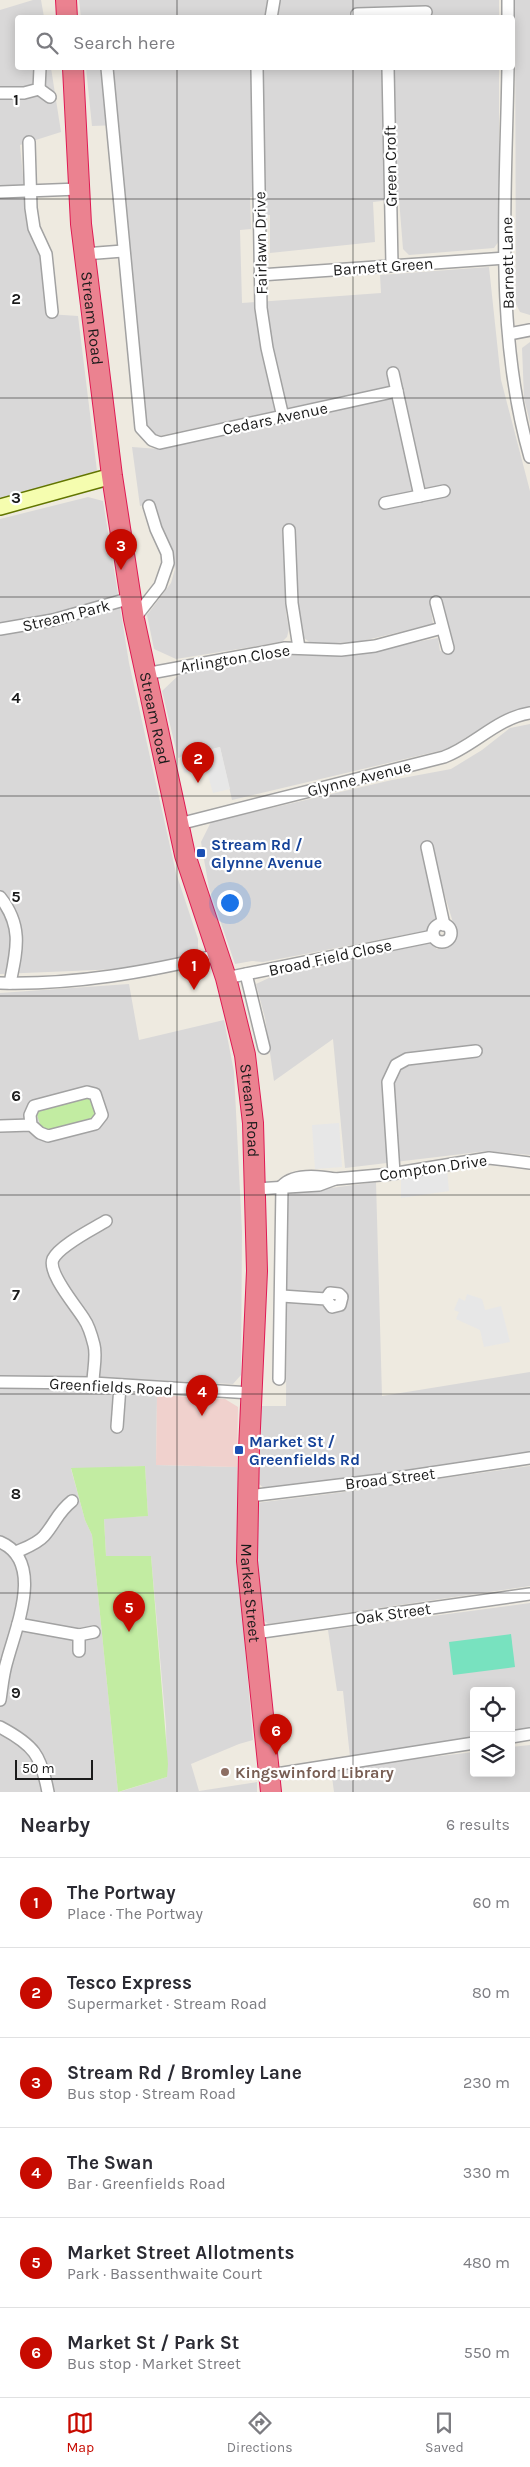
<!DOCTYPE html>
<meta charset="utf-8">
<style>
:root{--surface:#fff;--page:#f2f2f3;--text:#2b2b33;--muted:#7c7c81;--line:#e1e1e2;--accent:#c70a00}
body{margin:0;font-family:Karla,sans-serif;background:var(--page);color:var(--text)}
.controls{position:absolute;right:15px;bottom:15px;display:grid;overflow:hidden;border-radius:5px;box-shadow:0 2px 12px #0003}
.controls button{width:45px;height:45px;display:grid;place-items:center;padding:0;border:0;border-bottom:1px solid var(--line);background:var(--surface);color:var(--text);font:25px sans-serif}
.scale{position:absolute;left:15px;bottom:12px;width:78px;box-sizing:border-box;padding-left:5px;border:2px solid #1b1b1b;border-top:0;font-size:14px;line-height:18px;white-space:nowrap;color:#1b1b1b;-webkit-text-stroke:4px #fff;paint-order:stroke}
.you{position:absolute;left:229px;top:902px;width:18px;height:18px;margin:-12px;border:4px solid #fff;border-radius:50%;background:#1a73e8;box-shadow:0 0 0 8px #1a73e833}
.badge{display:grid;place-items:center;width:32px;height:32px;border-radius:50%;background:var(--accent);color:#fff;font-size:16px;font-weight:700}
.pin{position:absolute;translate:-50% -41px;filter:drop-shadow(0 1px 2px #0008)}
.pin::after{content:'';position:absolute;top:26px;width:18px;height:15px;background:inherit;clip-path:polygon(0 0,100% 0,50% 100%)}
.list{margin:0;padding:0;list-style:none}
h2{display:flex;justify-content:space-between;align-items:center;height:65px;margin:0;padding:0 20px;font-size:21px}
h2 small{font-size:16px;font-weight:400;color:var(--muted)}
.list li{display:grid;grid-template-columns:32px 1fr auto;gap:15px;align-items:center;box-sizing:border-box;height:90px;padding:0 20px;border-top:1px solid var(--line)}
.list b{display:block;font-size:19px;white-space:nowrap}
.list p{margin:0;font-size:16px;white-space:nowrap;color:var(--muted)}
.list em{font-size:16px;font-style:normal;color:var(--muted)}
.icon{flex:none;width:28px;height:28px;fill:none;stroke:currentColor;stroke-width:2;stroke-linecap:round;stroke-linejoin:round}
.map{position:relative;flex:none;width:530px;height:1792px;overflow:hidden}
.search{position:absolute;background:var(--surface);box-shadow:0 2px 12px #0003;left:15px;right:15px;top:15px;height:55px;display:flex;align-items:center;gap:12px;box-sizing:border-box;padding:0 18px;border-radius:5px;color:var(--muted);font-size:19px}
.sheet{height:605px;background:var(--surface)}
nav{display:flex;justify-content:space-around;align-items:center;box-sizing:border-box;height:70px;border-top:1px solid var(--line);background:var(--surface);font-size:14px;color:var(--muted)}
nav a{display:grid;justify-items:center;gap:2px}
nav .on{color:var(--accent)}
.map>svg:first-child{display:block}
</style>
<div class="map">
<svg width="530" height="1792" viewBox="0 0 530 1792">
<rect width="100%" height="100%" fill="#eeeae0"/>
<g fill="#d9d8d8">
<polygon points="33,0 41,0 44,17 18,18 18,68 51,68 61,132 20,145 28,230 40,255 48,314 78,316 97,471 0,500 0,10"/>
<polygon points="79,0 499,0 499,17 81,18"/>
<polygon points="515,0 530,0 530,315 520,312 516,304"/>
<polygon points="86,68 499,68 499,241 494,248 409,255 403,249 399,199 373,202 375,242 270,253 270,215 265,215 264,197 250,197 251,229 240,230 242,303 381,293 380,275 489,267 501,380 530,491 530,707 503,715 447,749 232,800 220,747 178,758 162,691 181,673 286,655 339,656 438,638 440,651 452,648 442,600 430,602 433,624 358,642 312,644 304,638 297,603 295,531 288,526 282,527 282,532 286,553 286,613 289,629 287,637 283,641 263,645 176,659 154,649 147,615 171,583 175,569 153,503 140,506 132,447 159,449 302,416 300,406 154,437 147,428 119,125 92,126"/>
<polygon points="530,342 530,423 524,398 522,348"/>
<polygon points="88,497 103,501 129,663 176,873 198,939 198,955 120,969 0,974 0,519"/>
<polygon points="530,724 530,1155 487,1151 345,1168 333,1039 274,1081 265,1018 256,984 271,977 402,949 430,943 437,949 445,949 452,945 455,940 454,926 429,843 439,920 430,930 263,962 252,961 235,964 209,888 201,842 211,822 392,780 451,769 482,750 510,728"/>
<polygon points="129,984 139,1040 224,1020 234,1072 242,1232 241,1375 233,1384 131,1379 132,1393 157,1395 156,1465 237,1467 239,1575 253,1740 239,1744 191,1764 199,1791 257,1782 257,1792 119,1792 167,1777 166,1725 151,1556 106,1556 104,1518 148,1516 145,1466 71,1469 85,1520 92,1535 118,1792 0,1792 0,993"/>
<polygon points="376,1182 382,1396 530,1372 530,1452 357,1478 264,1488 255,1481 261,1406 286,1406 287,1194"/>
<polygon points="530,1466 530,1586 268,1624 260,1617 255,1562 256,1503 360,1490"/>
<polygon points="530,1603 530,1731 511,1734 511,1691 474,1691 474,1739 350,1757 343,1691 337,1691 328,1630"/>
<polygon points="530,1745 530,1792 334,1792 331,1769 474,1752 474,1773 511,1773 511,1747"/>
</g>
<polygon fill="#f0d1cd" points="157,1395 225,1399 238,1407 237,1467 156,1465"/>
<g fill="#c2eca2">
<polygon points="88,1096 97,1115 93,1120 47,1133 42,1130 37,1115 40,1110"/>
<polygon points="145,1466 148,1516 104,1519 106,1556 151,1556 168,1764 167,1777 118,1792 92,1535 85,1520 71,1468"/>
</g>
<polygon fill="#78e2bf" points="511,1634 515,1667 453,1675 449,1642"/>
<g fill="#e7e7e7">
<polygon points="220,747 230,789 213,793 206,768 184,773 180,757"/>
<polygon points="339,1123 342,1167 315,1169 312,1125"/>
<polygon points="447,1170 449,1191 401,1198 401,1178"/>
<polygon points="467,1294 482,1299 485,1310 501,1306 510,1342 484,1347 480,1330 456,1319 459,1312 454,1310 459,1298 465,1301"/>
</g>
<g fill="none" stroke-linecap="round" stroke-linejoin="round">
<g stroke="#a2a2a2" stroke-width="14">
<g id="street">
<polyline points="357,14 426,12"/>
<polyline points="271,18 274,0"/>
<polyline points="508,18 508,0"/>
<polyline points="107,68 141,428 152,440 160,443 397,391"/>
<polyline points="257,68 261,308 267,348 283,417"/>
<polyline points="388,68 392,265"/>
<path d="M508,68C506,197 494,332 530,457"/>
<polyline points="39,89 50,97"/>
<polyline points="0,93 24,93 39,89 40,68"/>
<polyline points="29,142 31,208 34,228 46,254 52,312"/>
<polyline points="0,192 79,189"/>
<polyline points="84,254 123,251"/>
<polyline points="260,275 506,258"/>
<polyline points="509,334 530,330"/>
<polyline points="393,373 420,496"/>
<polyline points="385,503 444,491"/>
<polyline points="289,530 292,603 299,648"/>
<polyline points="436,602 448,648"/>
<polyline points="134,619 160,586 168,563 167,553 156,529 149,506"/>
<polyline points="0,629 53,620 131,598"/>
<polyline points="145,674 285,648 341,650 375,646 442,628"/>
<path d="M179,824L444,757C474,746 497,718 530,713"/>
<polyline points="427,847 444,925"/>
<path d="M0,897C23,926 17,949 10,983"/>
<circle cx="442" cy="933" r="9"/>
<polyline points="246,974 264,1048"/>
<polyline points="226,978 433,936"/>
<path d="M0,983C74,985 147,972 218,955"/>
<polyline points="0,1126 31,1125 40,1133 48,1136 95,1124 102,1115 95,1094 87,1092 34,1106 30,1115 31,1125"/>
<polyline points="394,1173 388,1082 396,1065 407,1059 476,1051"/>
<path d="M282,1186C294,1173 319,1176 335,1179"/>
<polyline points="256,1189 319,1185 335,1179 391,1174 489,1158 530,1163"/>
<polyline points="282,1296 326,1299 332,1307 340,1305 342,1297 339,1294 330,1293 326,1299"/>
<polyline points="279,1379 282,1186"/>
<polyline points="0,1382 93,1383 251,1393"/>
<path d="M93,1383C93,1371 97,1356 94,1345C92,1337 89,1326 84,1319C77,1307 47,1273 53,1259C60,1245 93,1229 106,1221"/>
<polyline points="117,1427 120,1386"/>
<polyline points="249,1496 397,1478 530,1458"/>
<path d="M0,1542C45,1561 16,1627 7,1661C3,1674 2,1687 0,1700"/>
<path d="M16,1552C25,1548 37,1544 44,1536C56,1522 57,1513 72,1501"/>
<polyline points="18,1624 79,1635 94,1632"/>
<polyline points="255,1633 530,1594"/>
<polyline points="79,1635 79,1651"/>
<path d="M0,1727C34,1745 41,1755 48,1792"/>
<polyline points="511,1737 530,1734"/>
<polyline points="270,1775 474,1743"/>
</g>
</g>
<g stroke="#627500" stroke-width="18">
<polyline id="secondary" points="0,507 112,476"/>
</g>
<g stroke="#df1a53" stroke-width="22">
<g id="highway">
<polyline points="66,0 67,18"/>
<path id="s1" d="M73,68L81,224L112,476L134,619L185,855L226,978L245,1055L253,1123L257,1271L249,1450L247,1561L271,1792"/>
</g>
</g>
<use href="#street" stroke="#fff" stroke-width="11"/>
<use href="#secondary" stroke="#f5fdaf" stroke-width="15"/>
<use href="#highway" stroke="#eb8290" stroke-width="20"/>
</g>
<path fill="none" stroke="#1b1b1b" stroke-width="1" stroke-opacity="0.55" d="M177,0V18M353,0V18M177,68V1792M353,68V1792M0,199H530M0,398H530M0,597H530M0,796H530M0,996H530M0,1195H530M0,1394H530M0,1593H530"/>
<g fill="#1a4fb4" stroke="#fff" stroke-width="2">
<rect x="196" y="848" width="10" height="10" rx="2.5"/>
<rect x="234" y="1445" width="10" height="10" rx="2.5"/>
</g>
<circle fill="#8d6e63" stroke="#fff" stroke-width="2" cx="225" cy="1772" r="5"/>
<g text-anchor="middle" stroke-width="4.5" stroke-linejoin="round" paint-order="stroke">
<g font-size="16" fill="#1b1b1b" stroke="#fff">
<text transform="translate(390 166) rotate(-91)" y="6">Green Croft</text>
<text transform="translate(260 243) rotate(-91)" y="6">Fairlawn Drive</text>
<text transform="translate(507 263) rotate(-91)" y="6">Barnett Lane</text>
<text transform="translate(383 266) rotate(-4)" y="6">Barnett Green</text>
<text dy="6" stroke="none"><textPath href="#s1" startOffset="251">Stream Road</textPath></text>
<text transform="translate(275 418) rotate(-12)" y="6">Cedars Avenue</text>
<text transform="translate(66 615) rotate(-14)" y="6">Stream Park</text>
<text transform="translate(235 658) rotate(-9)" y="6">Arlington Close</text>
<text dy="6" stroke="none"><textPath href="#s1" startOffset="656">Stream Road</textPath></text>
<text transform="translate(359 778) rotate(-14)" y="6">Glynne Avenue</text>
<text transform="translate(330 957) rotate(-12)" y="6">Broad Field Close</text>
<text dy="6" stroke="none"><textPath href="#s1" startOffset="1061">Stream Road</textPath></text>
<text transform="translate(433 1167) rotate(-8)" y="6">Compton Drive</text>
<text transform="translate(111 1386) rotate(3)" y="6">Greenfields Road</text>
<text transform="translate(390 1478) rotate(-7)" y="6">Broad Street</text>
<text dy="6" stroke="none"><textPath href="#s1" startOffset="1544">Market Street</textPath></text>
<text transform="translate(393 1613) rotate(-8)" y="6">Oak Street</text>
</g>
<g font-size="16" font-weight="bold" fill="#164399" stroke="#fff" text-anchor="start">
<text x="211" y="850">Stream Rd /<tspan x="211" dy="18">Glynne Avenue</tspan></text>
<text x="249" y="1447">Market St /<tspan x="249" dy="18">Greenfields Rd</tspan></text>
</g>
<g font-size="16" font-weight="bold" fill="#785e54" stroke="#fff" text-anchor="start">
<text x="235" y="1778">Kingswinford Library</text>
</g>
</g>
<g font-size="16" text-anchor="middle" font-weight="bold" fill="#1b1b1b" stroke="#fff" stroke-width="4.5" stroke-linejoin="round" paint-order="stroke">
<text x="16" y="105">1</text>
<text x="16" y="304">2</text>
<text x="16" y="503">3</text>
<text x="16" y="703">4</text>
<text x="16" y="902">5</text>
<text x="16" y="1101">6</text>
<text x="16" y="1300">7</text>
<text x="16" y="1499">8</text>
<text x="16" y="1698">9</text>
</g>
</svg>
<div class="controls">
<button><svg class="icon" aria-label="locate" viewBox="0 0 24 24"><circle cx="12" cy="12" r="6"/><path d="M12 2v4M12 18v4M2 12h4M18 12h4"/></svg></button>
<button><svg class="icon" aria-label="layers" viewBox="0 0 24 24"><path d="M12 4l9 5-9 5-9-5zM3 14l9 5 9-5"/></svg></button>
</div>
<div class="scale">50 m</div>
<div class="you"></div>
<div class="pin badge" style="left:194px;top:990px">1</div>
<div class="pin badge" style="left:198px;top:783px">2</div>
<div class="pin badge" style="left:121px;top:570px">3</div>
<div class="pin badge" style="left:202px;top:1416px">4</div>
<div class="pin badge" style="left:129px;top:1632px">5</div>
<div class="pin badge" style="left:276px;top:1755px">6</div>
<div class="search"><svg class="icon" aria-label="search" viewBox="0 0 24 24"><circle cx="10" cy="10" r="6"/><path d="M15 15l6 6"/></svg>Search here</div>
</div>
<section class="sheet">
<h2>Nearby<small>6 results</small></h2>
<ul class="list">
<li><span class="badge">1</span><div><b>The Portway</b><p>Place · The Portway</p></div><em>60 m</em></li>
<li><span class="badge">2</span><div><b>Tesco Express</b><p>Supermarket · Stream Road</p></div><em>80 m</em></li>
<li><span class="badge">3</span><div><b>Stream Rd / Bromley Lane</b><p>Bus stop · Stream Road</p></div><em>230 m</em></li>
<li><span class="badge">4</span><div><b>The Swan</b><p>Bar · Greenfields Road</p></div><em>330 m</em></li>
<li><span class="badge">5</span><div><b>Market Street Allotments</b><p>Park · Bassenthwaite Court</p></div><em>480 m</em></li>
<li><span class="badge">6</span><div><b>Market St / Park St</b><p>Bus stop · Market Street</p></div><em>550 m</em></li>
</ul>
</section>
<nav>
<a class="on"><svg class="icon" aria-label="map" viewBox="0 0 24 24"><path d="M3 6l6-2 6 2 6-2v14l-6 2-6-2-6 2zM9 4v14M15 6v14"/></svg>Map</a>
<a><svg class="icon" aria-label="directions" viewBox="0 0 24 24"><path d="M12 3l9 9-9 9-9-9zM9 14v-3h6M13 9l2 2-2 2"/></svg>Directions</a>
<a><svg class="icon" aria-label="saved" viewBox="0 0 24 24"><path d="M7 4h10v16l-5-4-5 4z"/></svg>Saved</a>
</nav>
